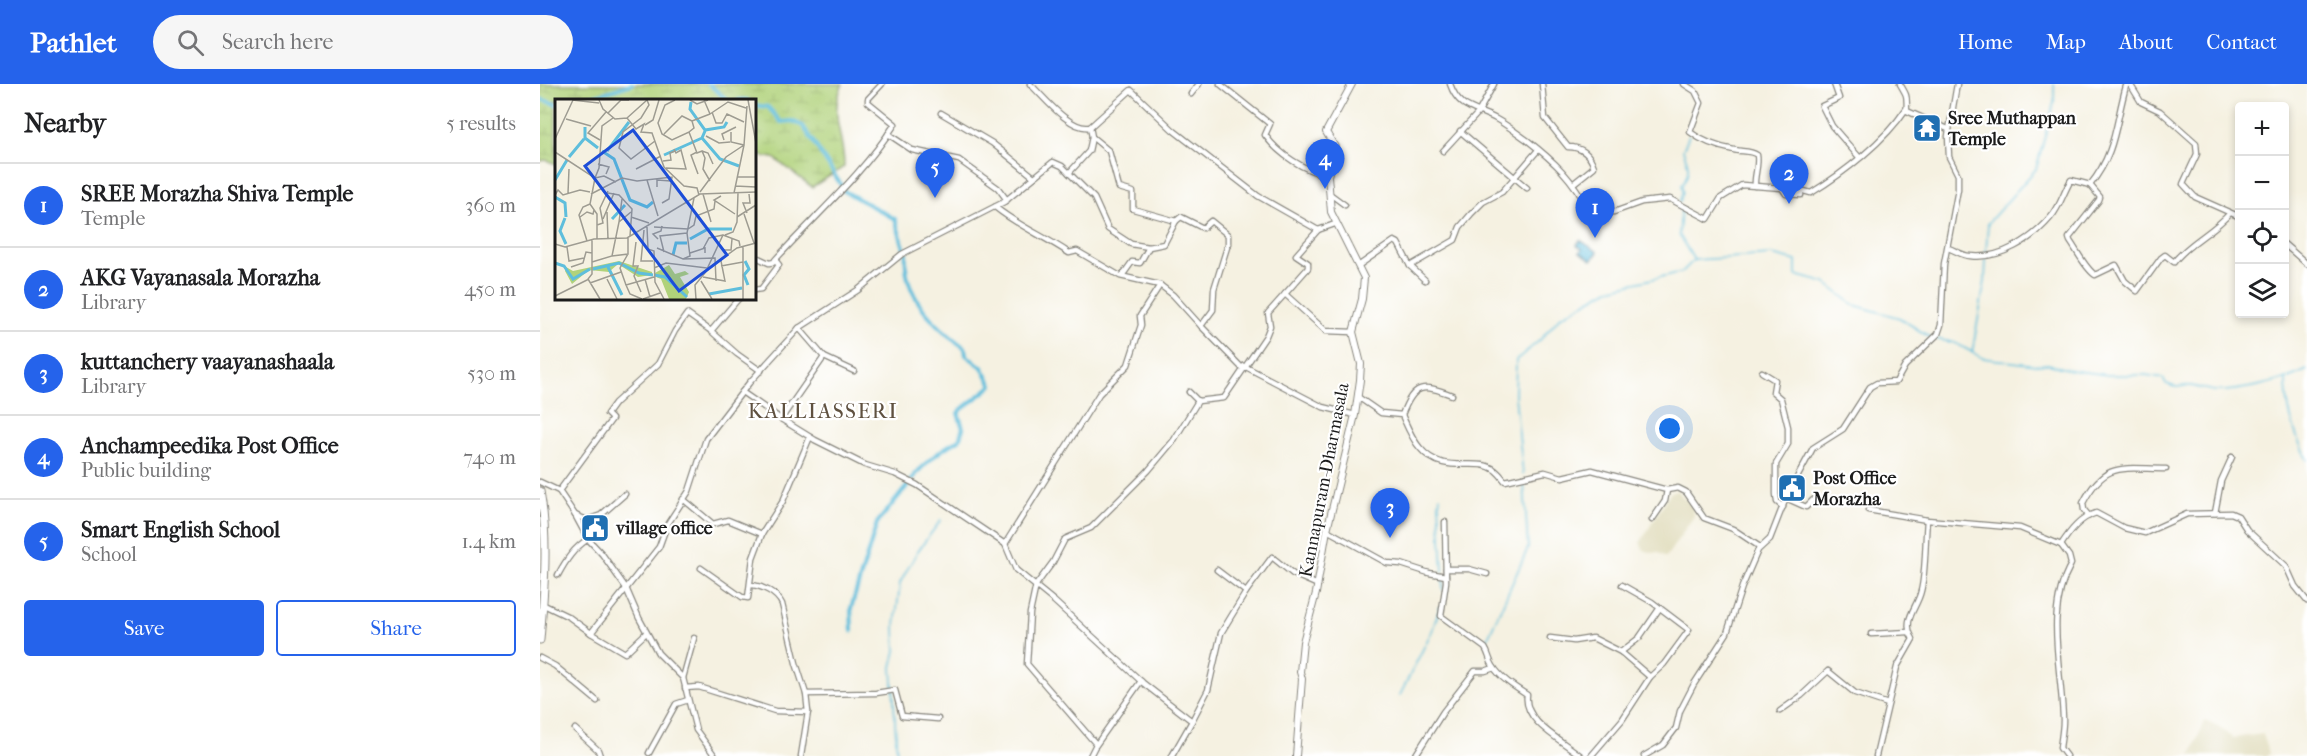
<!DOCTYPE html>
<meta charset="utf-8">
<style>
:root{--surface:#fff;--page:#f6f6f6;--text:#202124;--muted:#757577;--line:#e0e0e0;--accent:#2563eb}
body{margin:0;font-family:"IM FELL French Canon",serif;background:var(--page);color:var(--text)}
.controls{position:absolute;right:18px;top:18px;display:grid;overflow:hidden;border-radius:6px;box-shadow:0 3px 9px #0003}
.controls button{width:54px;height:54px;display:grid;place-items:center;padding:0;border:0;border-bottom:2px solid var(--line);background:var(--surface);color:var(--text);font:30px sans-serif}
.you{position:absolute;left:1130px;top:345px;width:21px;height:21px;margin:-15px;border:4px solid #fff;border-radius:50%;background:#1a73e8;box-shadow:0 0 0 9px #1a73e833}
.badge{display:grid;place-items:center;width:39px;height:39px;border-radius:50%;background:var(--accent);color:#fff;font-size:20px;font-weight:700}
.pin{position:absolute;translate:-50% -50px;filter:drop-shadow(0 2px 3px #0008)}
.pin::after{content:'';position:absolute;top:32px;width:21px;height:18px;background:inherit;clip-path:polygon(0 0,100% 0,50% 100%)}
.list{margin:0;padding:0;list-style:none}
h2{display:flex;justify-content:space-between;align-items:center;height:78px;margin:0;padding:0 24px;font-size:26px}
h2 small{font-size:20px;font-weight:400;color:var(--muted)}
.list li{display:grid;grid-template-columns:39px 1fr auto;gap:18px;align-items:center;box-sizing:border-box;height:84px;padding:0 24px;border-top:2px solid var(--line)}
.list b{display:block;font-size:22px;white-space:nowrap}
.list p{margin:0;font-size:20px;white-space:nowrap;color:var(--muted)}
.list em{font-size:20px;font-style:normal;color:var(--muted)}
.actions{display:flex;gap:12px;padding:18px 24px}
.actions a{flex:1;padding:14px 0;border:2px solid var(--accent);border-radius:6px;text-align:center;font-size:21px;color:var(--accent)}
.actions .main{background:var(--accent);color:#fff}
.icon{flex:none;width:33px;height:33px;fill:none;stroke:currentColor;stroke-width:2;stroke-linecap:round;stroke-linejoin:round}
.map{position:relative;flex:none;width:1767px;height:672px;overflow:hidden}
header{display:flex;align-items:center;gap:36px;box-sizing:border-box;height:84px;padding:0 30px;background:var(--accent);color:#fff}
header strong{font-size:28px}
nav{display:flex;gap:33px;margin-inline-start:auto;font-size:21px}
.search{width:420px;height:54px;background:var(--page);display:flex;align-items:center;gap:15px;box-sizing:border-box;padding:0 21px;border-radius:33px;color:var(--muted);font-size:22px}
main{display:flex}
aside{flex:1;background:var(--surface)}
.map>svg:first-child{display:block}
</style>
<header>
<strong>Pathlet</strong>
<div class="search"><svg class="icon" aria-label="search" viewBox="0 0 24 24"><circle cx="10" cy="10" r="6"/><path d="M15 15l6 6"/></svg>Search here</div>
<nav><a>Home</a><a>Map</a><a>About</a><a>Contact</a></nav>
</header>
<main>
<aside>
<h2>Nearby<small>5 results</small></h2>
<ul class="list">
<li><span class="badge">1</span><div><b>SREE Morazha Shiva Temple</b><p>Temple</p></div><em>360 m</em></li>
<li><span class="badge">2</span><div><b>AKG Vayanasala Morazha</b><p>Library</p></div><em>450 m</em></li>
<li><span class="badge">3</span><div><b>kuttanchery vaayanashaala</b><p>Library</p></div><em>530 m</em></li>
<li><span class="badge">4</span><div><b>Anchampeedika Post Office</b><p>Public building</p></div><em>740 m</em></li>
<li><span class="badge">5</span><div><b>Smart English School</b><p>School</p></div><em>1.4 km</em></li>
</ul>
<div class="actions"><a class="main">Save</a><a>Share</a></div>
</aside>
<div class="map">
<svg width="1767" height="672" viewBox="0 0 1767 672">
<defs>
<pattern id="wetland-marsh" width="20" height="14" patternUnits="userSpaceOnUse" patternTransform="scale(1.5)"><rect width="20" height="14" fill="#b0d27a"/><path d="M1 5h8M5 5V1M11 12h8M15 12V8" fill="none" stroke="#97b469"/></pattern>
</defs>
<rect width="100%" height="100%" fill="#fff"/>
<filter id="ink" filterUnits="userSpaceOnUse"><feTurbulence type="fractalNoise" baseFrequency=".0167" numOctaves="2"/><feDisplacementMap in="SourceGraphic" scale="12" xChannelSelector="R" yChannelSelector="G"/><feConvolveMatrix kernelMatrix="1 2 1 2 8 2 1 2 1" color-interpolation-filters="sRGB"/></filter>
<filter id="wash" filterUnits="userSpaceOnUse"><feTurbulence type="fractalNoise" baseFrequency=".008" numOctaves="4" result="noise"/><feDisplacementMap in="SourceGraphic" scale="24" xChannelSelector="R" yChannelSelector="G"/><feGaussianBlur stdDeviation="1.35" result="paint"/><feColorMatrix in="noise" values="0 0 0 0 0 0 0 0 0 0 0 0 0 0 0 0 0 1.4 0 .05"/><feComposite in="paint" operator="in"/></filter>
<g filter="url(#wash)">
<rect width="100%" height="100%" fill="#f5f1e1"/>
<g fill="#e0dcbb">
<polygon points="1137,407 1152,422 1154,432 1126,473 1117,468 1113,469 1104,466 1100,459 1131,408"/>
<polygon points="1664,637 1678,642 1693,654 1723,650 1729,669 1727,672 1651,672"/>
</g>
<path fill="url(#wetland-marsh)" stroke="#66774b" stroke-width="1.5" d="M0,0H303C288,29 305,55 304,83L272,103L234,74L215,71L214,16H16V80L6,76L0,77Z"/>
<polygon fill="#5ebedc" stroke="#3d6d7c" stroke-width="1.5" points="1040,156 1058,168 1052,176 1040,168 1042,165 1037,161"/>
<g fill="none" stroke-linecap="round" stroke-linejoin="round">
<g stroke="#5ebedc" stroke-width="1.5">
<polyline points="299,98 301,102"/>
<path d="M1140,117L1143,107L1142,101C1151,87 1149,81 1143,66L1149,51"/>
<polyline points="1141,125 1139,151 1154,176"/>
<polyline points="1446,169 1448,139 1496,85 1514,19 1514,0"/>
<path d="M1396,255L1415,259L1443,274L1496,281L1508,280L1531,286L1568,291H1606L1623,294L1625,299C1641,307 1639,300 1652,302C1660,304 1667,306 1675,307C1698,308 1746,297 1767,286"/>
<polyline points="1432,269 1445,197 1446,175"/>
<path d="M1746,294C1746,324 1754,349 1767,376"/>
<polyline points="983,390 975,312 976,276 1000,256 1020,233 1069,205 1142,188 1154,176 1232,171 1256,177 1256,191 1285,199 1314,221 1360,234 1391,254"/>
<polyline points="900,412 899,420 903,488"/>
<polyline points="903,506 903,493"/>
<polyline points="946,558 988,464 984,398"/>
<polyline points="860,611 892,547 900,523"/>
<polyline points="357,672 352,583 356,567 355,542 359,508 360,499 377,468 401,436"/>
</g>
<g stroke="#5ebedc" stroke-width="4">
<polyline points="169,0 187,16"/>
<polyline points="0,15 16,20"/>
<polyline points="41,16 92,0"/>
<polyline points="199,16 207,16"/>
<polyline points="214,21 228,23 241,38 252,37 263,42 303,104"/>
<polyline points="304,107 355,135 364,164"/>
<path d="M366,169C362,212 394,241 425,264L426,271L442,283L452,301C441,312 428,318 418,329L423,344L419,356C402,364 383,380 371,396"/>
<polyline points="312,547 311,524 337,439 368,401"/>
</g>
</g>
</g>
<g filter="url(#ink)">
<g fill="none" stroke-linecap="round" stroke-linejoin="round">
<g stroke="#88867e" stroke-width="7">
<g id="minor">
<path d="M490,0C504,13 530,47 550,43L591,6L633,46L718,112L778,146L795,140"/>
<path d="M680,0L730,40L725,51C739,71 764,86 788,92"/>
<path d="M910,0C919,26 936,24 956,35C967,41 977,49 987,56C1015,78 1032,94 1049,126L1062,129L1074,128L1102,118L1130,115L1168,135L1181,114L1202,101L1242,104L1246,110L1261,111L1260,106L1271,109C1304,89 1345,57 1366,25"/>
<path d="M1002,0L1005,34L1028,63C1042,63 1050,70 1054,83L1034,99"/>
<path d="M1144,0L1155,7L1161,19L1150,48C1163,58 1178,63 1194,66C1202,68 1210,66 1217,71C1219,82 1214,91 1215,102"/>
<polyline points="1294,0 1299,14 1282,22 1292,42 1319,73"/>
<path d="M1360,0C1369,15 1366,11 1367,27L1408,45"/>
<polyline points="1590,0 1601,18 1620,27 1656,59 1657,70 1643,100 1655,113 1700,133"/>
<polyline points="651,10 659,0"/>
<polyline points="401,29 452,59 494,93"/>
<polyline points="550,43 552,53 549,67 529,89 554,114 568,145 591,160 609,163 600,179 592,178 582,192"/>
<polyline points="920,47 987,104"/>
<polyline points="348,50 372,66 419,76 458,104 467,116"/>
<polyline points="552,53 569,67 579,104 593,108 593,125 636,137"/>
<polyline points="903,67 938,29 954,0"/>
<polyline points="529,89 522,82 513,78 464,118 362,170 318,206 259,244 284,273 241,335 275,356 325,381 355,390 377,401 465,460 476,486 514,517 603,599 652,637 632,672"/>
<path d="M1550,101L1560,113L1559,116L1529,154L1530,157C1537,167 1545,184 1555,191L1576,181L1585,197L1597,207L1621,174L1625,171L1634,178C1649,158 1674,148 1690,129"/>
<polyline points="790,110 805,121"/>
<path d="M455,123C478,142 504,152 529,169L537,167L580,192L620,201L600,232L601,241L588,281L559,310L465,460"/>
<polyline points="778,146 756,171 768,179 768,184 745,210 786,247 813,248"/>
<polyline points="1744,160 1767,180"/>
<polyline points="609,163 624,160 636,137 641,133 663,144 671,137 688,151 688,160 674,205 673,226 661,242 702,284"/>
<path d="M1408,164C1415,166 1422,172 1430,172C1460,176 1493,155 1511,133C1520,123 1524,107 1531,96L1550,101C1576,69 1575,41 1586,2L1589,0"/>
<polyline points="214,172 229,179 235,178"/>
<polyline points="818,182 854,157 858,159 870,182 915,156 920,143 931,130 943,118 962,108 998,66"/>
<polyline points="870,182 885,196"/>
<polyline points="620,201 633,211 661,242"/>
<path d="M214,206L221,205L239,181L235,176C276,131 322,91 355,40L328,18V15L342,0"/>
<polyline points="171,247 197,270 221,287"/>
<polyline points="284,273 314,287"/>
<polyline points="704,282 783,323 815,331"/>
<polyline points="1222,288 1235,296 1233,308 1241,315 1248,343 1248,360 1236,380 1236,410 1237,418 1243,423"/>
<polyline points="202,308 241,335"/>
<polyline points="649,308 658,317"/>
<path d="M818,313L841,329L862,331C867,342 872,355 880,364C904,393 936,372 955,386C959,389 962,393 965,397L1005,388L1022,393L1052,386L1127,406L1138,404L1146,408L1164,434L1193,445L1220,463"/>
<path d="M862,331C874,299 883,300 912,311"/>
<polyline points="0,398 19,407 35,431 48,455 62,470 86,504 99,534 118,569 143,594 156,646 175,672"/>
<polyline points="19,407 72,335 67,330 75,319 118,280 135,247 147,230 171,247 199,214"/>
<polyline points="1246,414 1266,423 1273,416"/>
<polyline points="143,415 173,440 188,436 222,450"/>
<polyline points="1328,426 1387,436 1480,444 1521,461"/>
<polyline points="1675,429 1681,397 1692,373"/>
<polyline points="35,431 47,436 61,431 85,410"/>
<path d="M1549,432L1544,426L1543,419C1565,376 1584,385 1626,385"/>
<polyline points="1112,436 1125,417 1127,406"/>
<path d="M905,438L906,498L901,532L945,564C949,570 949,576 953,582C960,594 976,604 987,611C983,638 1022,656 1041,672"/>
<polyline points="787,446 847,479 861,480 889,489 906,492"/>
<polyline points="161,484 202,513 208,514 213,474 222,450 243,417 270,353"/>
<polyline points="906,485 929,485 947,490"/>
<polyline points="677,486 706,508"/>
<path d="M18,491C26,476 34,464 48,455"/>
<path d="M211,501C223,502 237,509 242,520L256,579L266,610L268,628L261,672"/>
<polyline points="2,520 29,533 51,549 119,463 127,441 149,407 166,355 209,299 259,244"/>
<polyline points="51,549 85,569 106,549"/>
<polyline points="1331,550 1369,548"/>
<polyline points="1010,554 1034,557 1053,554 1081,568 1110,593"/>
<polyline points="1081,568 1099,554 1119,525"/>
<polyline points="0,574 15,582 57,617"/>
<polyline points="143,594 154,554"/>
<polyline points="145,604 159,603 235,627 268,628"/>
<polyline points="266,610 336,609 355,606 362,632 398,635"/>
<polyline points="1240,627 1261,612 1288,587 1315,609 1348,620"/>
<polyline points="652,637 668,606 681,549 706,508 732,473 753,490 778,501"/>
<polyline points="35,645 58,666 60,672"/>
<polyline points="556,661 601,597"/>
<polyline points="109,669 136,620 148,616"/>
<polyline points="550,672 556,660 487,580 490,529 496,501 513,478 525,455 551,444 608,387 634,356 658,317 684,314 726,252 730,242 728,229 745,210"/>
<polyline points="875,672 903,628 935,587 945,587 954,584"/>
<polyline points="1051,672 1082,636 1110,593 1124,580 1149,546 1112,518 1082,501"/>
<polyline points="1104,672 1123,661 1136,644 1140,627 1154,600 1187,549 1202,503 1218,466 1230,455 1246,414 1273,364 1303,345 1330,303 1337,299 1356,298 1365,282 1398,250 1401,241 1404,180 1418,105 1418,91 1409,73 1408,52 1417,0"/>
<path d="M1336,672L1357,583L1373,555C1361,536 1377,525 1381,507C1386,488 1385,457 1387,436"/>
<path d="M1526,672L1520,664C1521,655 1523,646 1523,636C1522,584 1504,528 1531,480L1529,472L1521,461C1530,447 1540,434 1556,429L1584,444L1605,449L1647,430L1691,429L1698,432L1707,446L1746,482L1755,502L1767,517"/>
</g>
</g>
<g stroke="#88867e" stroke-width="8">
<polyline id="major" points="756,672 762,595 760,588 763,558 776,509 787,446 815,331 820,296 821,280 813,248 822,215 824,194 791,128 788,92 795,63 786,48 812,0"/>
</g>
<g stroke="#88867e" stroke-width="9">
<path id="highway" d="M0,407C9,455 4,508 0,556"/>
</g>
<use href="#minor" stroke="#fff" stroke-width="4.5"/>
<use href="#major" stroke="#fff" stroke-width="6"/>
<use href="#highway" stroke="#fff" stroke-width="7"/>
</g>
</g>
<defs>
<g id="temple-square" transform="scale(1.5)"><rect x="-9" y="-9" width="18" height="18" rx="4" fill="#1f6fb2" stroke="#fff"/><path d="M0-6L5-2H3V0L6.5 2.5H4V6H1.5V3h-3V6H-4V2.5H-6.5L-3 0V-2H-5Z" fill="#fff"/></g>
<g id="civic-square" transform="scale(1.5)"><rect x="-9" y="-9" width="18" height="18" rx="4" fill="#1f6fb2" stroke="#fff"/><path d="M-.6-6.5H3V-4.5H.6V-3L4-1V1h2V6H-6V1h2V-1L-.6-3ZM-1.2 2.5V6h2.4V2.5Z" fill="#fff"/></g>
</defs>
<g fill-rule="evenodd">
<use href="#temple-square" x="1387" y="44"/>
<use href="#civic-square" x="1252" y="404"/>
<use href="#civic-square" x="55" y="444"/>
</g>
<g text-anchor="middle" stroke-width="4.5" stroke-linejoin="round" paint-order="stroke">
<g font-size="18" font-weight="bold" fill="#1c1c1c" stroke="#fff" text-anchor="start">
<text x="1408" y="40">Sree Muthappan<tspan x="1408" dy="21">Temple</tspan></text>
<text x="1273" y="400">Post Office<tspan x="1273" dy="21">Morazha</tspan></text>
<text x="76" y="450">village office</text>
</g>
<g font-size="18" fill="#1c1c1c" stroke="#fff">
<text transform="translate(784 396) rotate(-79)" y="6">Kannapuram-Dharmasala</text>
</g>
<g font-size="21" letter-spacing="1.5" fill="#5f5140" stroke="#fff">
<text x="283" y="334">KALLIASSERI</text>
</g>
</g>
<g transform="translate(15 15)">
<rect width="201" height="201" fill="#f5f1e1"/>
<path d="M64,162L97,173V176L83,178L63,165L54,173L34,171L17,185L10,172L11,168L18,172ZM114,166L120,175L130,172L134,175L125,178L134,193L131,200H114L106,180L101,178L100,174Z" fill="#b0d27a"/>
<path fill="none" stroke="#5ebedc" stroke-width="3" d="M136,3L135,10L150,31L169,28L172,23M30,28V39L43,49M150,32L147,39L165,60L184,67M47,52L59,60L75,101L92,108L98,103M52,52L74,23M109,56L147,39M14,58L29,40M0,81L12,61M0,98L10,104L11,118M10,119L5,132L11,145M57,120L70,106M135,140L153,130H177M118,156L121,144H132M190,162L194,170L189,176L193,186M0,164L9,167L18,180L35,170M53,168L67,196M38,170L64,164L84,174L98,176M99,176L110,178L132,198M154,195L187,189"/>
<path fill="none" stroke="#9e9c92" stroke-width="1.5" d="M17,1L44,4M44,1L48,10L60,20L72,19L81,30L89,25L86,33L97,34L109,68L129,87L142,89L144,96M92,1L94,6L86,19L68,33L64,49L76,60L100,42M120,1L110,6L103,24L107,35L117,41L134,33L142,54L147,52L150,59L148,70L155,82M135,1L142,5L153,1M149,1L155,15L173,3L191,9M193,1L201,44M157,13L161,24H167L172,15L189,23M53,14L66,1H74M58,19L47,27L44,69L40,79L49,77L61,83M72,19L92,1M11,20L36,27M90,26L98,21L104,1M134,33L139,29L137,22L155,15M176,33V43L189,46L192,7M109,35L127,17L137,22M151,37L164,44L175,43M0,40L18,1M45,41L33,34L51,13M169,41L167,35L181,28M147,52L153,54L158,65M0,53L40,79L35,105L42,115V140M142,53L136,56L143,75M108,62L116,61L115,54L120,52M43,65L54,68L51,75M111,69L131,70L126,51L121,54L119,50M81,70L106,57M182,78H201M92,81L103,117M180,87L201,88M102,88V81L116,82M145,93L171,58L189,46M13,94L14,70M53,94L64,96L77,110L75,137M179,94L189,46M36,95L67,79L82,82L117,78L114,100L107,104M148,95L156,123M0,96L3,91L8,96L25,91L35,93M166,97L159,101L180,115M52,113L53,140M192,114L188,104H195L194,95M189,115L199,144M25,118L32,113L38,115L39,111M76,118L94,124M182,118L201,106M48,120L59,94M64,123L67,100M42,126L48,124L45,109L53,92M92,128L93,150L99,152L100,183L109,200M99,128L133,130L139,126L141,117L159,110L160,102M89,131L86,162H98M170,136L178,133L182,123L183,94M37,140V175L33,180L45,200M103,140L98,135L106,132L107,127M32,142L24,116L28,108L35,105M81,143L78,167H83L79,177L86,193M0,145L10,148L39,140L72,139L145,95L201,93M12,148L14,162L29,159M102,149L128,160L135,157L132,134L139,99M148,150L154,139L168,136M169,151H176L177,140M109,153L105,137L132,134M135,154L150,149V154M57,157L73,155V139M128,160L160,159L161,182M37,163L57,157L64,123L76,113M166,167L188,163M16,168L28,164L31,153L37,154M99,169L111,164L152,169M152,170L168,136L184,142L185,147M148,178L170,182L166,162M52,180L62,200M90,180L95,198M146,182L157,200M35,184L66,173M71,186L65,169L73,155M0,197L34,180M87,200L75,195L71,186L99,178M88,200L105,194M141,200L140,186L154,169L182,149L201,144M188,200V148"/>
<path fill="#1d4ed8" fill-opacity="0.15" stroke="#1d4ed8" stroke-width="3" d="M78,31L172,156L124,192L30,67Z"/>
<rect width="201" height="201" fill="none" stroke="#1c1c1c" stroke-width="3"/>
</g>
</svg>
<div class="controls">
<button>+</button>
<button>−</button>
<button><svg class="icon" aria-label="locate" viewBox="0 0 24 24"><circle cx="12" cy="12" r="6"/><path d="M12 2v4M12 18v4M2 12h4M18 12h4"/></svg></button>
<button><svg class="icon" aria-label="layers" viewBox="0 0 24 24"><path d="M12 4l9 5-9 5-9-5zM3 14l9 5 9-5"/></svg></button>
</div>
<div class="you"></div>
<div class="pin badge" style="left:1055px;top:154px">1</div>
<div class="pin badge" style="left:1249px;top:120px">2</div>
<div class="pin badge" style="left:850px;top:454px">3</div>
<div class="pin badge" style="left:785px;top:105px">4</div>
<div class="pin badge" style="left:395px;top:114px">5</div>
</div>
</main>
